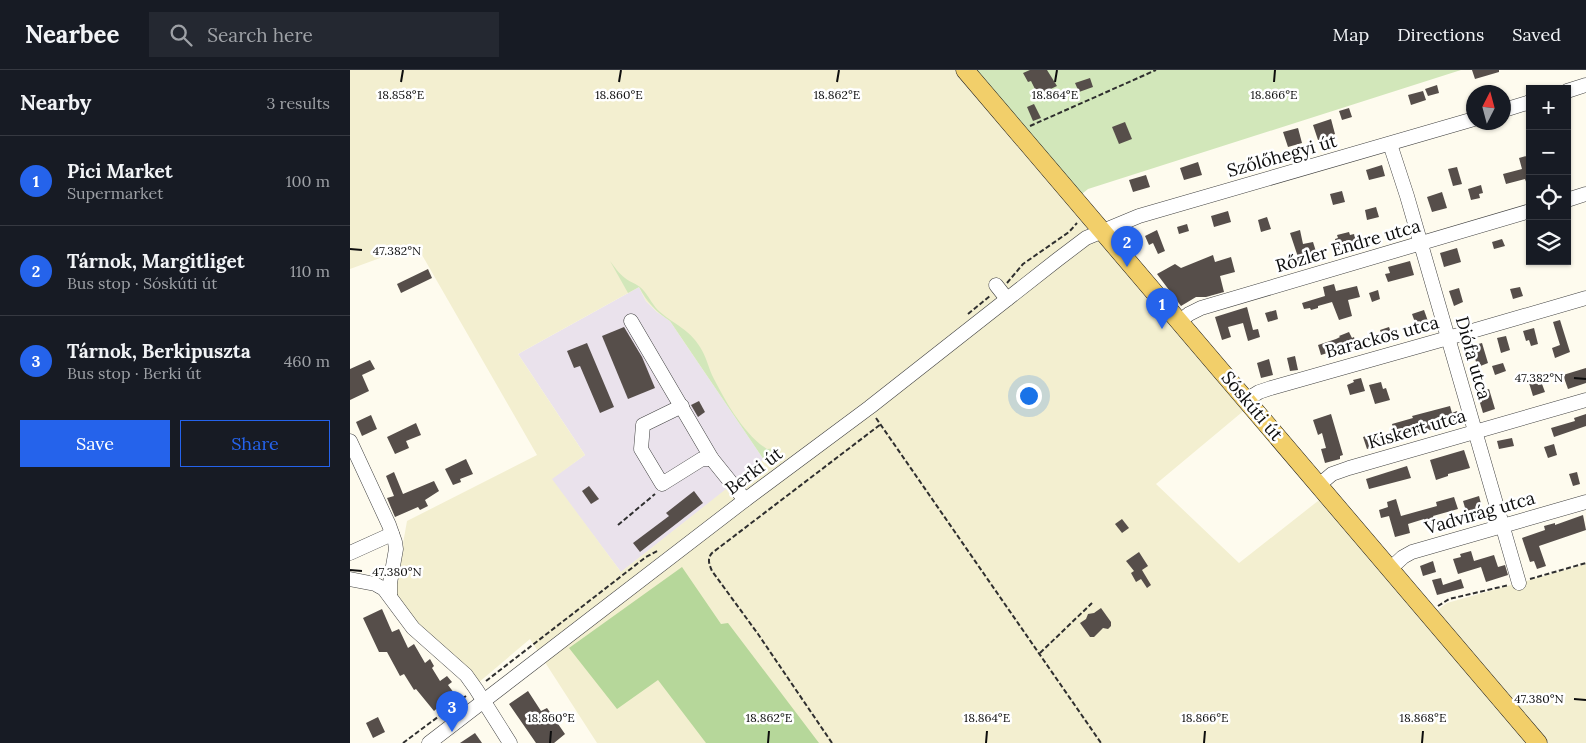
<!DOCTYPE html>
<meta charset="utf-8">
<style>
:root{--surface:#171b24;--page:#242831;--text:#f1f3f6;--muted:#9ea1a6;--line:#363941;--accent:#2563eb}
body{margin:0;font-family:Lora,serif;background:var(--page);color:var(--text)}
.controls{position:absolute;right:15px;top:15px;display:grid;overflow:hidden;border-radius:0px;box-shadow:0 1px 4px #0004}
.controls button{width:45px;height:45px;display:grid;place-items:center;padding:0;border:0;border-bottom:1px solid var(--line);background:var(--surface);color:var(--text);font:25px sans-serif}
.compass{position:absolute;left:1116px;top:15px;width:45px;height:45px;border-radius:50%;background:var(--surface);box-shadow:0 1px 4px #0004;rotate:6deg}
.you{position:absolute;left:678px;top:325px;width:18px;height:18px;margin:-12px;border:4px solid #fff;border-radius:50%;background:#1a73e8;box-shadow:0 0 0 8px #1a73e833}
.badge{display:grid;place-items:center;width:32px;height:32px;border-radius:50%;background:var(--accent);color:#fff;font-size:16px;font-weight:700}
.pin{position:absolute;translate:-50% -41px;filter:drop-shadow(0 1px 2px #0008)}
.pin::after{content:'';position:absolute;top:26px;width:18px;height:15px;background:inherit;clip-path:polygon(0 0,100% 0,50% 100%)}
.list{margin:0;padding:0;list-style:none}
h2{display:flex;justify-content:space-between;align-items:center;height:65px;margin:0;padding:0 20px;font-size:21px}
h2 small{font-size:16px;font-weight:400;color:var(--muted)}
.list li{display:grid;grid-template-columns:32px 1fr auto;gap:15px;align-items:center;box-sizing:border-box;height:90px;padding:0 20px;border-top:1px solid var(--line)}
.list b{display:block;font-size:19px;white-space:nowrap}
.list p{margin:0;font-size:16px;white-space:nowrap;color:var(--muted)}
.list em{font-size:16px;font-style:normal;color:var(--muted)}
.actions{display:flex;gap:10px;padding:15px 20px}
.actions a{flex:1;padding:11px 0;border:1px solid var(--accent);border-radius:0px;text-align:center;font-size:18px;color:var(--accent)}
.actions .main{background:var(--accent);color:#fff}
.icon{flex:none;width:28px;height:28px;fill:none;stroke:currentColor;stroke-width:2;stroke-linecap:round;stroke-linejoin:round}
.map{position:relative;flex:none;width:1236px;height:673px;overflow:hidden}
header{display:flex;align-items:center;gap:30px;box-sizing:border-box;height:70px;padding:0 25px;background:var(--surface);border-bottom:1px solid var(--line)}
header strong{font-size:24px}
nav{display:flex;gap:28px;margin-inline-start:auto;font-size:18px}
.search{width:350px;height:45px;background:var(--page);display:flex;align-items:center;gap:12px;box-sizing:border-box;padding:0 18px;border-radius:0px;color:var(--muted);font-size:19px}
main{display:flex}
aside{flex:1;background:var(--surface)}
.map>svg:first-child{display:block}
</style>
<header>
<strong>Nearbee</strong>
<div class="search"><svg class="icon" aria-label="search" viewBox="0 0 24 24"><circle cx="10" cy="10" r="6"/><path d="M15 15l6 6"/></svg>Search here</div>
<nav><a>Map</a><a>Directions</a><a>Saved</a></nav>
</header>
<main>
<aside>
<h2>Nearby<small>3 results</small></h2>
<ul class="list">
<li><span class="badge">1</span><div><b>Pici Market</b><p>Supermarket</p></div><em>100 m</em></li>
<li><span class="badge">2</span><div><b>Tárnok, Margitliget</b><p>Bus stop · Sóskúti út</p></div><em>110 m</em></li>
<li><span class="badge">3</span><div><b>Tárnok, Berkipuszta</b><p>Bus stop · Berki út</p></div><em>460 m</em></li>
</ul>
<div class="actions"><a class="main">Save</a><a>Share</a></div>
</aside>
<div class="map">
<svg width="1236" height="673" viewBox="0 0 1236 673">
<rect width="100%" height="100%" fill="#fefbee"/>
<polygon fill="#eae2ec" points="289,217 296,231 307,242 320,251 414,390 271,502 201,409 235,385 168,284"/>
<path fill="#f3efd0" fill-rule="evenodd" d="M0,0H610L897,338L806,414L889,493L973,427L1079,552L1090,538L1097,533L1236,494V673H247L180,569L128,613L56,545L44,524L57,451L187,385L68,178L63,176L0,199ZM289,217L296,231L307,242L320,251L414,389L271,502L202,409L235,385L168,284Z"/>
<g fill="#d2e7ba">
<polygon points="610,0 1111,0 738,119 722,132"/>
<path d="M260,191C264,196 269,204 275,208C281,213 289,214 294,221C300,228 303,236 310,242C325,255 339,259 350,277C356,286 358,296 362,305C374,329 394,365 417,379L429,378L414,390L320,251C306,242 297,232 289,217L278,223Z"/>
</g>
<polygon fill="#b6d79a" points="332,497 371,554 378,553 469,673 356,673 308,610 267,639 219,578"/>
<g fill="#564e4a">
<polygon points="680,0 697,0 707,16 688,25 681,11 678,12 673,3"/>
<polygon points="1122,0 1149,0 1149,2 1125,9"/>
<polygon points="740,8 743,17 729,22 725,13"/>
<polygon points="1087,15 1089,23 1078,26 1075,19"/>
<polygon points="1073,21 1076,30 1061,35 1058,25"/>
<polygon points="684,34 691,48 683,51 677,37"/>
<polygon points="999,38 1002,47 992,50 989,41"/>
<polygon points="981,49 985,64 968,70 963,55"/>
<polygon points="775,52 782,69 769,74 762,57"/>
<polygon points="948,58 952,73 938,77 933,62"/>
<polygon points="1180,85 1180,117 1178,117 1175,109 1156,114 1153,104 1172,99 1169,88"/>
<polygon points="848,92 852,105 834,110 830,98"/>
<polygon points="1032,95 1035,106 1019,110 1016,100"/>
<polygon points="1107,97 1112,114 1103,116 1098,99"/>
<polygon points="796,105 800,117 783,122 779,110"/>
<polygon points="1131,115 1133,123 1129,124 1130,128 1121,130 1118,119"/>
<polygon points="992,121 995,132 983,135 980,124"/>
<polygon points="1092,122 1097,138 1082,142 1077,127"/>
<polygon points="1026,137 1029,147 1017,150 1015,140"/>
<polygon points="878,141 881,152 864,157 861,146"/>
<polygon points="917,147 921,159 911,162 908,150"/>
<polygon points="837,154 839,161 829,164 827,157"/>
<polygon points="807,160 815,181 808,184 803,173 799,175 795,166"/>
<polygon points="950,160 953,174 963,172 969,191 935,201 933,194 949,190 940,163"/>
<polygon points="999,162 1000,165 1004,164 1007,173 1004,174 1005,178 991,182 990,178 987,178 985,169 988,168 987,165"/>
<polygon points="1152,169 1155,176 1144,179 1142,172"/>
<polygon points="1107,178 1111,192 1094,197 1090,183"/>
<polygon points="863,185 865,192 881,187 885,202 870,206 874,222 856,227 846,227 831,236 807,204 825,194 831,198"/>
<polygon points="1060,191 1064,205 1038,212 1035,204 1040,203 1038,197"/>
<polygon points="78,199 82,208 51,223 47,214"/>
<polygon points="984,214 986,221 1007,216 1010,227 998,230 1002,246 989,250 982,232 968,236 968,238 961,240 960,238 954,239 952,233 975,226 973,217"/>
<polygon points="1170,217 1173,226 1163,229 1160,219"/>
<polygon points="1109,218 1113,232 1104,236 1099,221"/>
<polygon points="1028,220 1030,229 1022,232 1019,223"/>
<polygon points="897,237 903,260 908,259 910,267 898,271 893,253 878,257 881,267 872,270 865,247"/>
<polygon points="926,240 928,249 918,252 915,243"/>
<polygon points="1074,240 1079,254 1067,258 1062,244"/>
<polygon points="1210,250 1220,282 1205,288 1202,278 1210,275 1203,252"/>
<polygon points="274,257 292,287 305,318 278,329 252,266"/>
<polygon points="1039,257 1044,271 1030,274 1027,264 1031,263 1030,260"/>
<polygon points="1184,258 1188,274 1181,276 1179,270 1176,271 1173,261"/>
<polygon points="999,262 1002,268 1004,267 1007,278 1004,279 1005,281 992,285 990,279 971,285 968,275 986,269 990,267 989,266"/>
<polygon points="1156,266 1160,280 1151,283 1147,268"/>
<polygon points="237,273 264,337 250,343 230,296 224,298 217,281"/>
<polygon points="1132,273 1138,293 1128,297 1125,289 1123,290 1120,282 1123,281 1121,276"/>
<polygon points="945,286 948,300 940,301 937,288"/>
<polygon points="919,289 923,305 911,308 907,293"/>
<polygon points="20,290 25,299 12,305 19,321 0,330 0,299"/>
<polygon points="1153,293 1156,301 1145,305 1142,296"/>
<polygon points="1236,298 1236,313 1218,319 1213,305"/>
<polygon points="1011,308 1015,321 1000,325 997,315 1004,312 1003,310"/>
<polygon points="1187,310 1188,315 1192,314 1195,322 1183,326 1179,313"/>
<polygon points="1031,312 1033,319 1036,318 1040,330 1025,334 1019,315"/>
<polygon points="1139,319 1145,339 1133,343 1127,323"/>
<polygon points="349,331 355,342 348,347 341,335"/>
<polygon points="1100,336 1102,343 1107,341 1110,351 1047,370 1042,354 1063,348 1062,346"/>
<polygon points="981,344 993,385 990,386 990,389 975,393 971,379 976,378 972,363 968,365 963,350"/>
<polygon points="1236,344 1236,356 1204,367 1201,358 1225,351 1224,348"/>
<polygon points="21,345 27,359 12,366 6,352"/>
<polygon points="66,353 71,365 56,371 59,378 45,384 37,367"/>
<polygon points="1026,363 1030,375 1017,379 1013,367"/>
<polygon points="1162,368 1164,376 1149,379 1147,371"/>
<polygon points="1204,374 1207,385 1198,388 1194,377"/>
<polygon points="1114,380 1120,398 1098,404 1098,406 1086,410 1080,390"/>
<polygon points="116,389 123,404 110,409 111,412 103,415 95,399"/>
<polygon points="1057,396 1061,408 1019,419 1016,409"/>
<polygon points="44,402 53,424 84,411 89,421 75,430 78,436 70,440 68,437 45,447 37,428 44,426 36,406"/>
<polygon points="1227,402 1230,414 1223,416 1219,404"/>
<polygon points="239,416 249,429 241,434 232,421"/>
<polygon points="344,421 353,433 290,482 283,473 319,446 316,443"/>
<polygon points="1129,426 1134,445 1124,448 1121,440 1116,441 1113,431"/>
<polygon points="1104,427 1108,439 1083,446 1085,452 1076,455 1074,449 1058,454 1060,463 1045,467 1039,446 1031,448 1029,440 1038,437 1037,432 1046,429 1051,446 1087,436 1086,432"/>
<polygon points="1233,445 1236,460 1189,476 1196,496 1187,499 1184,491 1180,492 1172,468 1195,460 1194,456 1205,453 1205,455"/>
<polygon points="772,449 779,458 772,463 765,454"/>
<polygon points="1121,481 1124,491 1144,485 1148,497 1155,495 1158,505 1136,512 1131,497 1108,504 1103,489 1111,487 1110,484"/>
<polygon points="789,482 798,496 792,500 801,515 797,518 791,509 786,512 781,503 784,501 776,491"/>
<polygon points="1083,491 1086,502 1073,506 1070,496"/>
<polygon points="1091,508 1093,515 1111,509 1114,518 1087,525 1082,510"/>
<polygon points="751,538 761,552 761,556 758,559 753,558 744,567 740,567 730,553 736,549 738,544 744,543"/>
<polygon points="32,539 42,562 49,559 58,578 64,574 75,593 80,589 84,596 82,598 90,611 97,606 102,612 98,615 104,623 84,641 66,619 64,620 54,604 50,606 37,582 29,582 13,548"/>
<polygon points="178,621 191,641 197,638 215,664 204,673 186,673 159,634"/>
<polygon points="28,647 35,662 23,668 16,653"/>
<polygon points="125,663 132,673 110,673"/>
</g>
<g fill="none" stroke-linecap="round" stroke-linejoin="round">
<g stroke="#404040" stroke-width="15">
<g id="minor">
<polyline points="1217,21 1236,15"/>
<polyline points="1154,40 1180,32"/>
<polyline points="1040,74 1057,126 1169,513"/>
<polyline points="1217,130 1236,124"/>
<polyline points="646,215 657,229"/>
<polyline points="281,251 362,389 395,430"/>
<polyline points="830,251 839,244 851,238 1180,141"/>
<polyline points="896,330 909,322 921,318 1098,268 1236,228"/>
<polyline points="332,336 293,355 291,379 312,414 352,389 362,389"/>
<polyline points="0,371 39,455 45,472 46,479 40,513 40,526"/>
<polyline points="969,415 982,404 999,398 1236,330"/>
<polyline points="0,483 42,464"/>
<polyline points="1040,499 1053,487 1062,482 1236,432"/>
<polyline points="0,509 25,514 34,519 63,558 116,605 126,619 160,673"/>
<polyline points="79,673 395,430 520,337 707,190 736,168 789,146 1124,49"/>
</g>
</g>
<g stroke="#1e1e1e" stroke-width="19">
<polyline id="major" points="615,0 1188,673"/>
</g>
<g stroke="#2f2f2f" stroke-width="2" stroke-dasharray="5 2.5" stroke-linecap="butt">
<polyline points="680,56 806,0"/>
<polyline points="657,213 673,194 719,162 727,153"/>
<polyline points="618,244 640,226"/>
<polyline points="526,348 751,673"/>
<polyline points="268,455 305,424"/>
<polyline points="1180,509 1236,493"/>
<polyline points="1088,536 1099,529 1159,515"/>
<polyline points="690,583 742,533"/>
<polyline points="136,611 296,487 309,480"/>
<polyline points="53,673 116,626"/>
<path d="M482,673L408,564L362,501C359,494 357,489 362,483L531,354"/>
</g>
<use href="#minor" stroke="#fff" stroke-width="14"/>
<use href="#major" stroke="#f2cf6a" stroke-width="18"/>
</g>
<path fill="none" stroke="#0d0d0d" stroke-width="2" d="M51,12L53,0M269,12L271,0M487,12L489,0M705,12L707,0M924,12L925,0M0,179L12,180M1224,308L1236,309M0,500L12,501M1224,629L1236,630M200,673L201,661M418,673L419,661M636,673L637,661M854,673L855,661M1072,673L1073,661"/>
<g text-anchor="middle" stroke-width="5" stroke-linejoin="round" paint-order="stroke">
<g font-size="18" fill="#0d0d0d" stroke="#fff">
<text transform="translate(932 86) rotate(-16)" y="6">Szőlőhegyi út</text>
<text transform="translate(998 176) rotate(-16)" y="6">Rőzler Endre utca</text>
<text transform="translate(1032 267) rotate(-15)" y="6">Barackos utca</text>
<text transform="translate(1123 288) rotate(74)" y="6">Diófa utca</text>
<text transform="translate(902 336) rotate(50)" y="6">Sóskúti út</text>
<text transform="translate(1067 359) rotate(-16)" y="6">Kiskert utca</text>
<text transform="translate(404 401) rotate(-37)" y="6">Berki út</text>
<text transform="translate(1130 443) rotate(-16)" y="6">Vadvirág utca</text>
</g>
</g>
<g font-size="12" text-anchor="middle" fill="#0d0d0d" stroke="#fff" stroke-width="5" stroke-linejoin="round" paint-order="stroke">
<text x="51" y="29">18.858°E</text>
<text x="269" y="29">18.860°E</text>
<text x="487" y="29">18.862°E</text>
<text x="705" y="29">18.864°E</text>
<text x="924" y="29">18.866°E</text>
<text x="47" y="185">47.382°N</text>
<text x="1189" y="312">47.382°N</text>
<text x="47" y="506">47.380°N</text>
<text x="1189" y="633">47.380°N</text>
<text x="201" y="652">18.860°E</text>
<text x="419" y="652">18.862°E</text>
<text x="637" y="652">18.864°E</text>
<text x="855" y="652">18.866°E</text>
<text x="1073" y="652">18.868°E</text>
</g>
</svg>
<div class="controls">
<button>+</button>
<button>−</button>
<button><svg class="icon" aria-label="locate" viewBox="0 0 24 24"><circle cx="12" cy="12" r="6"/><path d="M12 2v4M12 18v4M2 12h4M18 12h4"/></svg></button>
<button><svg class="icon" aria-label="layers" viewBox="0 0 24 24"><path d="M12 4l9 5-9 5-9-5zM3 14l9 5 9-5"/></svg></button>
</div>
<svg class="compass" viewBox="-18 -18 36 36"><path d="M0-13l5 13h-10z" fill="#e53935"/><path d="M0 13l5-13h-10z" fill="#9ea1a6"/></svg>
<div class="you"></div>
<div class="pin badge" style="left:812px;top:259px">1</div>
<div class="pin badge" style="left:777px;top:197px">2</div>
<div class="pin badge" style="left:102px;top:662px">3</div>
</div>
</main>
